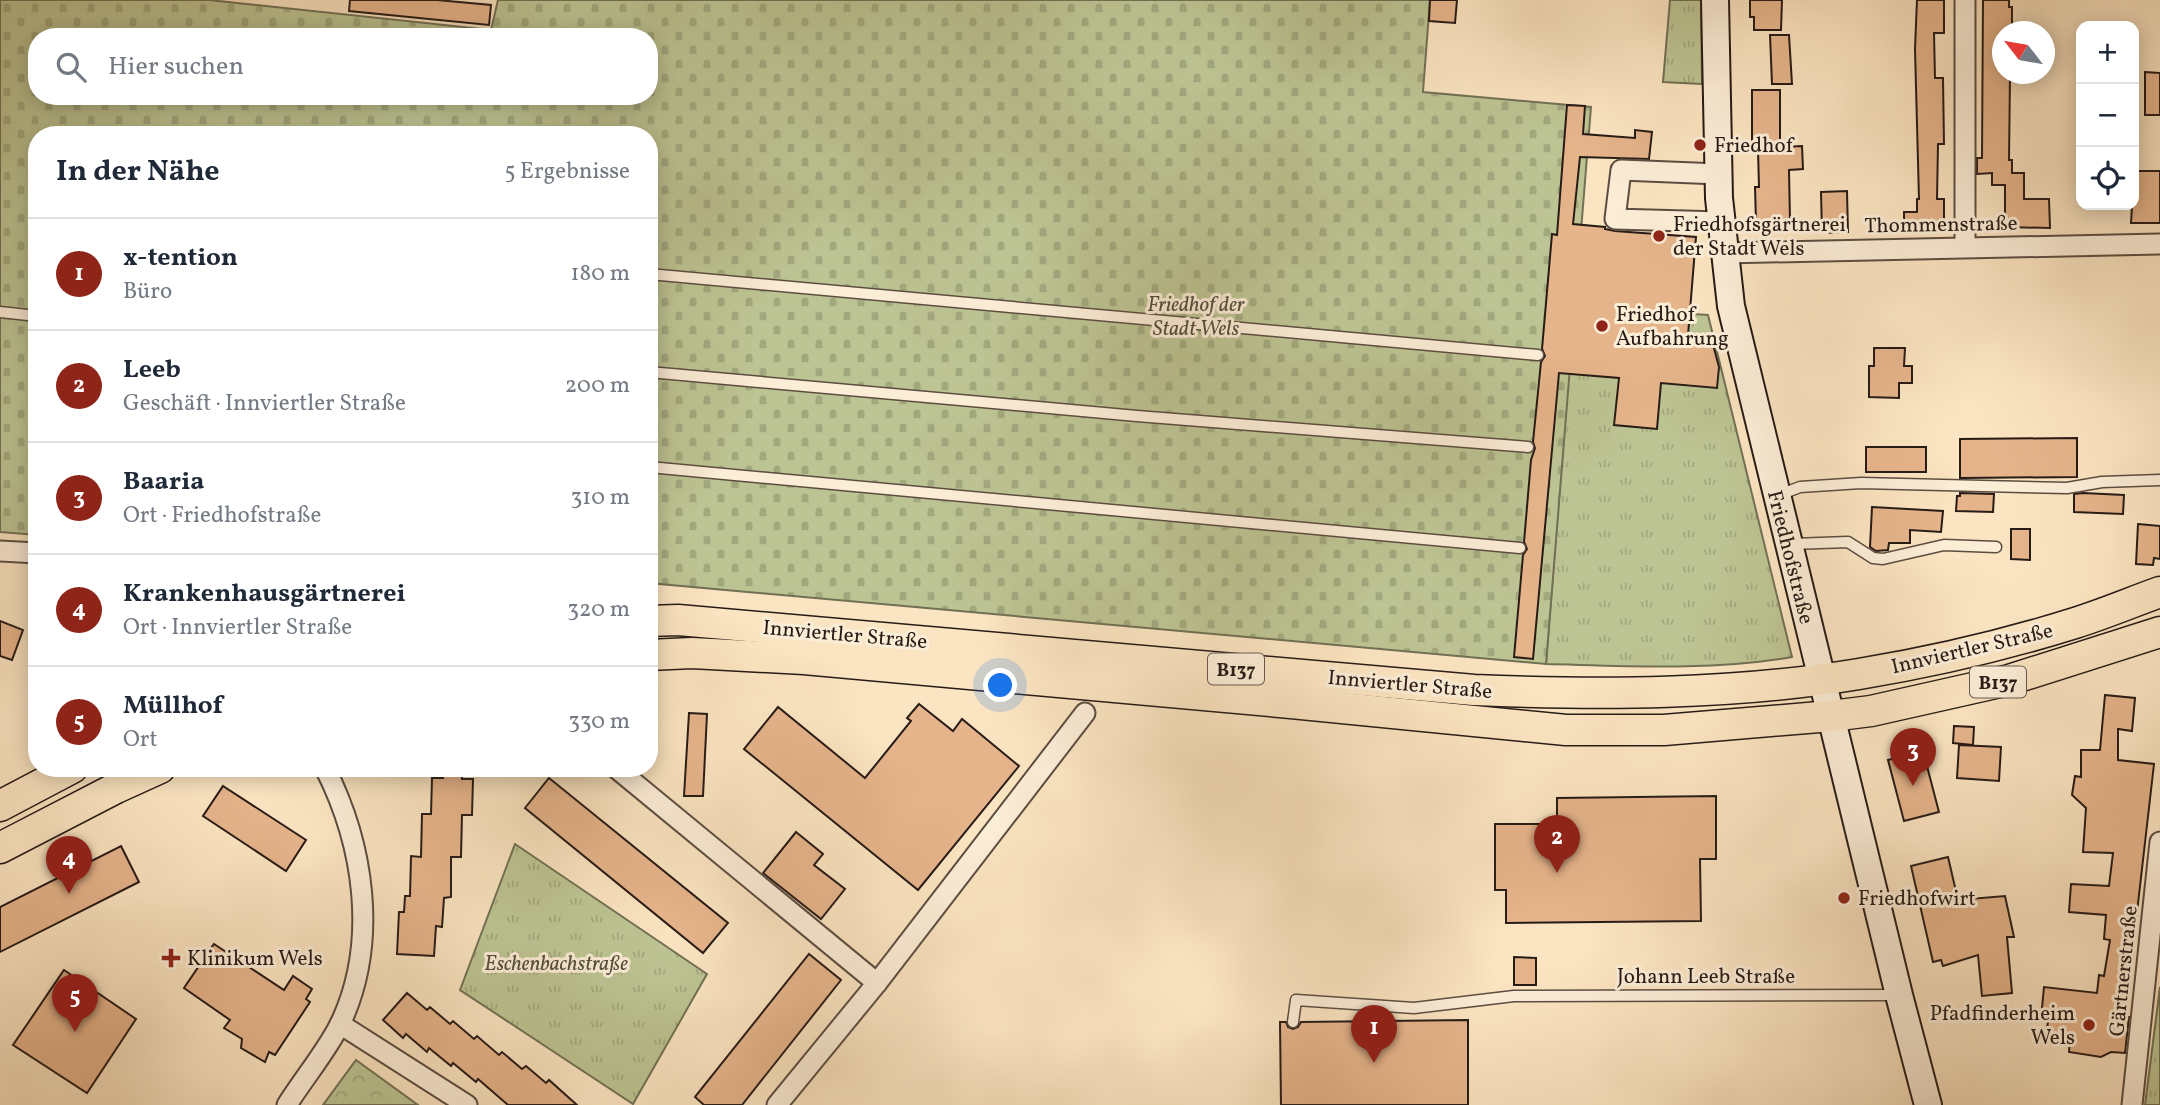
<!DOCTYPE html>
<html lang="de">
<meta charset="utf-8">
<style>
:root{--surface:#fff;--page:#f2f2f3;--text:#1f2937;--muted:#747a83;--line:#e0e1e3;--accent:#8f2418}
body{margin:0;font-family:Vollkorn,serif;background:var(--page);color:var(--text)}
.controls{position:absolute;right:21px;top:21px;display:grid;overflow:hidden;border-radius:14px;box-shadow:0 4px 18px #0003}
.controls button{width:63px;height:63px;display:grid;place-items:center;padding:0;border:0;border-bottom:2px solid var(--line);background:var(--surface);color:var(--text);font:35px sans-serif}
.compass{position:absolute;left:1992px;top:21px;width:63px;height:63px;border-radius:50%;background:var(--surface);box-shadow:0 4px 18px #0003;rotate:301deg}
.you{position:absolute;left:1001px;top:686px;width:24px;height:24px;margin:-18px;border:5px solid #fff;border-radius:50%;background:#1a73e8;box-shadow:0 0 0 10px #1a73e833}
.badge{display:grid;place-items:center;width:46px;height:46px;border-radius:50%;background:var(--accent);color:#fff;font-size:23px;font-weight:700}
.pin{position:absolute;translate:-50% -58px;filter:drop-shadow(0 2px 4px #0008)}
.pin::after{content:'';position:absolute;top:37px;width:24px;height:21px;background:inherit;clip-path:polygon(0 0,100% 0,50% 100%)}
.list{margin:0;padding:0;list-style:none}
h2{display:flex;justify-content:space-between;align-items:center;height:91px;margin:0;padding:0 28px;font-size:30px}
h2 small{font-size:23px;font-weight:400;color:var(--muted)}
.list li{display:grid;grid-template-columns:46px 1fr auto;gap:21px;align-items:center;box-sizing:border-box;height:112px;padding:0 28px;border-top:2px solid var(--line)}
.list b{display:block;font-size:26px;white-space:nowrap}
.list p{margin:0;font-size:23px;white-space:nowrap;color:var(--muted)}
.list em{font-size:23px;font-style:normal;color:var(--muted)}
.icon{flex:none;width:38px;height:38px;fill:none;stroke:currentColor;stroke-width:2;stroke-linecap:round;stroke-linejoin:round}
.map{position:relative;flex:none;width:2160px;height:1105px;overflow:hidden}
.search{position:absolute;background:var(--surface);box-shadow:0 4px 18px #0003;left:28px;top:28px;width:630px;height:77px;display:flex;align-items:center;gap:18px;box-sizing:border-box;padding:0 24px;border-radius:28px;color:var(--muted);font-size:26px}
.panel{position:absolute;background:var(--surface);box-shadow:0 4px 18px #0003;left:28px;top:126px;width:630px;height:651px;border-radius:28px}
.map>svg:first-child{display:block}
</style>
<div class="map">
<svg width="2160" height="1105" viewBox="0 0 2160 1105">
<defs>
<pattern id="grass-tufts" width="24" height="20" patternUnits="userSpaceOnUse" patternTransform="scale(1.75)"><rect width="24" height="20" fill="#bdc493"/><path d="M3 7l-1-3M5 7V3M7 7l1-3M15 17l-1-3M17 17v-4M19 17l1-3" fill="none" stroke="#a2a87e"/></pattern>
<pattern id="forest-crowns" width="20" height="18" patternUnits="userSpaceOnUse" patternTransform="scale(1.75)"><rect width="20" height="18" fill="#bdc493"/><path d="M2 6a3 3 0 1 1 6 0M12 15a3 3 0 1 1 6 0" fill="none" stroke="#a2a87e"/></pattern>
<pattern id="cemetery-stones" width="16" height="16" patternUnits="userSpaceOnUse" patternTransform="scale(1.75)"><rect width="16" height="16" fill="#bdc493"/><path d="M2 7V4a2 2 0 0 1 4 0v3zM10 15v-3a2 2 0 0 1 4 0v3z" fill="#a2a87e"/></pattern>
</defs>
<rect width="100%" height="100%" fill="#fbe4c1"/>
<filter id="stains"><feTurbulence type="fractalNoise" baseFrequency=".00286" numOctaves="4"/><feColorMatrix values="0 0 0 0 .2 0 0 0 0 .09 0 0 0 0 .02 0 0 0 .5 -.17"/></filter>
<radialGradient id="worn" r=".72"><stop offset=".6" stop-color="#630" stop-opacity="0"/><stop offset="1" stop-color="#630" stop-opacity=".3"/></radialGradient>
<g fill="url(#grass-tufts)" stroke="#727054" stroke-width="2">
<polygon points="1670,0 1701,0 1702,84 1663,82"/>
<path d="M1574,306L1708,315L1792,657C1712,671 1628,666 1546,664Z"/>
<polygon points="515,844 707,974 633,1104 460,990"/>
<polygon points="2160,987 2160,1105 2145,1105"/>
</g>
<polygon fill="url(#forest-crowns)" stroke="#727054" stroke-width="2" points="356,1060 418,1105 323,1105"/>
<path fill="url(#cemetery-stones)" stroke="#727054" stroke-width="2" fill-rule="evenodd" d="M0,0H209L491,30L498,0H1430L1423,92L1591,107L1546,664L649,583V135H37V535L0,532ZM37,37H649V96H37Z"/>
<g fill="#e6b48b" stroke="#271b16" stroke-width="2">
<polygon points="350,0 437,0 491,5 489,25 349,11"/>
<polygon points="1430,0 1457,0 1455,23 1429,21"/>
<polygon points="1750,0 1782,0 1781,30 1754,30 1754,17 1750,17"/>
<polygon points="1917,0 1944,0 1944,33 1934,33 1935,78 1943,78 1944,144 1938,144 1937,199 1944,199 1944,227 1904,227 1904,212 1917,212 1917,199 1919,199 1915,49"/>
<polygon points="1983,0 2009,0 2009,7 2012,7 2012,32 2003,32 2003,74 2010,74 2009,160 2012,160 2012,173 2024,173 2024,199 2049,199 2050,228 2005,227 2005,185 1992,185 1992,173 1977,174 1977,158 1982,158"/>
<polygon points="1770,35 1789,35 1792,84 1772,84"/>
<polygon points="2145,72 2160,73 2160,115 2145,115"/>
<polygon points="1752,90 1780,90 1780,147 1802,146 1803,169 1789,170 1790,221 1756,222 1755,187 1759,187 1758,150 1752,150"/>
<polygon points="1567,105 1585,106 1583,134 1635,138 1635,130 1652,132 1649,159 1580,157 1573,224 1605,227 1605,229 1615,231 1696,237 1688,335 1711,337 1719,367 1717,388 1661,383 1657,429 1614,425 1619,378 1559,373 1533,659 1514,657 1523,555 1527,549 1524,542 1531,460 1535,448 1533,442 1541,362 1545,356 1542,349 1552,234 1557,235"/>
<polygon points="2134,171 2160,171 2160,223 2131,223"/>
<polygon points="1847,191 1848,232 1822,233 1821,192"/>
<polygon points="1874,348 1905,348 1904,366 1912,366 1912,383 1899,383 1899,398 1869,397 1869,366 1874,366"/>
<polygon points="2077,438 2077,477 1960,478 1960,439"/>
<rect x="1866" y="447" width="60" height="25"/>
<polygon points="1960,493 1994,494 1993,512 1956,511 1957,496 1960,496"/>
<polygon points="2083,493 2124,495 2123,514 2074,512 2074,494"/>
<polygon points="1872,507 1943,511 1941,532 1910,530 1910,543 1889,543 1888,550 1876,551 1870,547"/>
<polygon points="2138,524 2160,526 2160,559 2154,558 2153,565 2136,564"/>
<polygon points="2011,529 2030,529 2030,560 2011,559"/>
<polygon points="0,621 23,630 12,660 0,656"/>
<polygon points="2105,695 2135,698 2132,731 2118,729 2118,760 2154,764 2125,1017 2129,1017 2125,1053 2111,1052 2101,1057 2069,1052 2070,1036 2046,1034 2050,1009 2042,1008 2044,987 2097,993 2099,975 2104,976 2110,940 2104,939 2106,915 2069,912 2071,884 2109,886 2113,853 2083,852 2086,808 2072,795 2075,776 2081,777 2081,750 2100,750"/>
<polygon points="919,704 953,731 962,719 1019,766 918,890 744,749 778,707 865,778 911,721 907,718"/>
<polygon points="689,713 707,714 703,796 684,796"/>
<polygon points="1954,726 1974,727 1973,745 1953,743"/>
<polygon points="1959,745 2001,747 1999,781 1957,778"/>
<polygon points="1923,751 1939,812 1904,821 1888,760"/>
<polygon points="443,772 462,772 462,779 473,779 472,815 462,815 461,857 451,857 451,897 444,898 442,927 436,926 434,956 397,954 399,912 404,912 405,896 410,896 411,856 421,857 422,814 431,814 432,778 443,778"/>
<polygon points="549,778 728,923 703,953 525,808"/>
<polygon points="223,786 306,840 286,871 203,816"/>
<polygon points="1716,796 1716,859 1700,859 1701,921 1506,923 1506,890 1495,890 1495,824 1557,824 1557,798"/>
<polygon points="796,832 823,854 814,865 845,889 821,919 763,873"/>
<polygon points="121,846 139,882 0,952 0,907"/>
<polygon points="1948,857 1958,900 2005,896 2014,937 2007,937 2012,993 1982,996 1978,955 1943,966 1941,960 1933,962 1911,866"/>
<polygon points="214,944 284,990 293,976 312,989 306,999 310,1002 275,1055 269,1052 265,1062 241,1048 242,1039 224,1028 230,1020 184,988"/>
<polygon points="809,954 841,980 742,1105 704,1105 695,1097"/>
<polygon points="1514,957 1536,958 1536,985 1514,985"/>
<polygon points="64,970 136,1019 87,1093 13,1045"/>
<polygon points="407,993 427,1010 430,1007 450,1024 453,1021 474,1039 477,1036 499,1055 502,1052 522,1069 526,1066 546,1083 549,1080 577,1105 508,1105 478,1079 476,1082 453,1063 451,1066 429,1048 427,1052 406,1034 403,1038 383,1020"/>
<polygon points="1468,1020 1468,1105 1281,1105 1280,1022 1286,1022 1288,1027 1293,1029 1298,1027 1301,1022"/>
</g>
<g fill="none" stroke-linecap="round" stroke-linejoin="round">
<g stroke="#5c4d41" stroke-width="13">
<g id="lane">
<polyline points="649,274 1538,355"/>
<polyline points="0,312 37,316"/>
<polyline points="649,372 1137,416 1528,447"/>
<polyline points="649,467 1520,548"/>
<polyline points="1779,495 1800,487 1861,483 2067,488 2102,482 2160,480"/>
<polyline points="1792,544 1848,542 1873,558 1883,559 1944,545 1996,547"/>
<polyline points="1293,1022 1296,1000 1414,1008 1514,996 1898,995"/>
</g>
</g>
<g stroke="#5c4d41" stroke-width="23">
<g id="street">
<polyline points="1719,174 1621,170 1615,219 1721,222"/>
<polyline points="1965,246 1965,0"/>
<polyline points="1724,253 2160,244"/>
<polyline points="0,551 37,553"/>
<polyline points="616,768 877,983"/>
<polyline points="340,1024 467,1105"/>
<path d="M287,1105C303,1079 330,1047 342,1020C378,940 364,845 325,768"/>
<polyline points="777,1105 877,983 1085,713"/>
<polyline points="2132,1105 2160,842"/>
</g>
</g>
<g stroke="#271b16" stroke-width="30">
<polyline id="secondary" points="1715,0 1719,198 1731,306 1899,995 1928,1105"/>
</g>
<g stroke="#271b16" stroke-width="33">
<g id="primary">
<path d="M649,621L678,620L1474,690C1602,695 1732,695 1859,674C1932,662 2005,645 2075,623C2104,614 2132,602 2160,592"/>
<polyline points="649,655 692,653 804,659 1291,703 1566,730 1664,730 1831,716 1871,711 2009,680 2160,632"/>
<polyline points="0,806 72,768"/>
<polyline points="0,848 116,788 160,768"/>
</g>
</g>
<use href="#lane" stroke="#fcedd7" stroke-width="10"/>
<use href="#street" stroke="#fcedd7" stroke-width="19"/>
<use href="#secondary" stroke="#fcedd7" stroke-width="26"/>
<use href="#primary" stroke="#fbe4c1" stroke-width="30"/>
</g>
<g fill="#8f2418" stroke="#fcedd7" stroke-width="2.5">
<circle cx="1700" cy="145" r="7"/>
<circle cx="1659" cy="236" r="7"/>
<circle cx="1602" cy="326" r="7"/>
<circle cx="1844" cy="898" r="7"/>
<path d="M167.5 947.5h7v7h7v7h-7v7h-7v-7h-7v-7h7z"/>
<circle cx="2089" cy="1025" r="7"/>
</g>
<g text-anchor="middle" stroke-width="6" stroke-linejoin="round" paint-order="stroke">
<g fill="#fcedd7" stroke="#675a50" stroke-width="2">
<rect x="1208" y="653.5" width="56" height="31" rx="5"/>
<rect x="1970" y="666.5" width="56" height="31" rx="5"/>
</g>
<g font-size="19" font-weight="bold" fill="#271b16">
<text x="1236" y="676">B137</text>
<text x="1998" y="689">B137</text>
</g>
<g font-size="21" fill="#271b16" stroke="#fcedd7" text-anchor="start">
<text x="1714" y="152">Friedhof</text>
<text x="1673" y="231">Friedhofsgärtnerei<tspan x="1673" dy="24">der Stadt Wels</tspan></text>
<text x="1616" y="321">Friedhof<tspan x="1616" dy="24">Aufbahrung</tspan></text>
<text x="1858" y="905">Friedhofwirt</text>
<text x="187" y="965">Klinikum Wels</text>
<text x="2075" y="1020" text-anchor="end">Pfadfinderheim<tspan x="2075" dy="24">Wels</tspan></text>
</g>
<g font-size="21" fill="#271b16" stroke="#fcedd7">
<text transform="translate(1941 224) rotate(-1)" y="7">Thommenstraße</text>
<text transform="translate(1791 557) rotate(76)" y="7">Friedhofstraße</text>
<text transform="translate(845 634) rotate(5)" y="7">Innviertler Straße</text>
<text transform="translate(1972 648) rotate(-13)" y="7">Innviertler Straße</text>
<text transform="translate(1410 684) rotate(5)" y="7">Innviertler Straße</text>
<text transform="translate(2123 971) rotate(-84)" y="7">Gärtnerstraße</text>
<text x="1706" y="983">Johann Leeb Straße</text>
</g>
<g font-size="21" font-style="italic" fill="#544e3c" stroke="#fcedd7">
<text x="1196" y="311">Friedhof der<tspan x="1196" dy="24">Stadt Wels</tspan></text>
<text x="556" y="970">Eschenbachstraße</text>
</g>
</g>
<rect width="100%" height="100%" filter="url(#stains)"/>
<rect width="100%" height="100%" fill="url(#worn)"/>
</svg>
<div class="controls">
<button>+</button>
<button>−</button>
<button><svg class="icon" aria-label="locate" viewBox="0 0 24 24"><circle cx="12" cy="12" r="6"/><path d="M12 2v4M12 18v4M2 12h4M18 12h4"/></svg></button>
</div>
<svg class="compass" viewBox="-18 -18 36 36"><path d="M0-13l5 13h-10z" fill="#e53935"/><path d="M0 13l5-13h-10z" fill="#747a83"/></svg>
<div class="you"></div>
<div class="pin badge" style="left:1374px;top:1063px">1</div>
<div class="pin badge" style="left:1557px;top:873px">2</div>
<div class="pin badge" style="left:1913px;top:786px">3</div>
<div class="pin badge" style="left:69px;top:894px">4</div>
<div class="pin badge" style="left:75px;top:1032px">5</div>
<div class="search"><svg class="icon" aria-label="search" viewBox="0 0 24 24"><circle cx="10" cy="10" r="6"/><path d="M15 15l6 6"/></svg>Hier suchen</div>
<section class="panel">
<h2>In der Nähe<small>5 Ergebnisse</small></h2>
<ul class="list">
<li><span class="badge">1</span><div><b>x-tention</b><p>Büro</p></div><em>180 m</em></li>
<li><span class="badge">2</span><div><b>Leeb</b><p>Geschäft · Innviertler Straße</p></div><em>200 m</em></li>
<li><span class="badge">3</span><div><b>Baaria</b><p>Ort · Friedhofstraße</p></div><em>310 m</em></li>
<li><span class="badge">4</span><div><b>Krankenhausgärtnerei</b><p>Ort · Innviertler Straße</p></div><em>320 m</em></li>
<li><span class="badge">5</span><div><b>Müllhof</b><p>Ort</p></div><em>330 m</em></li>
</ul>
</section>
</div>
